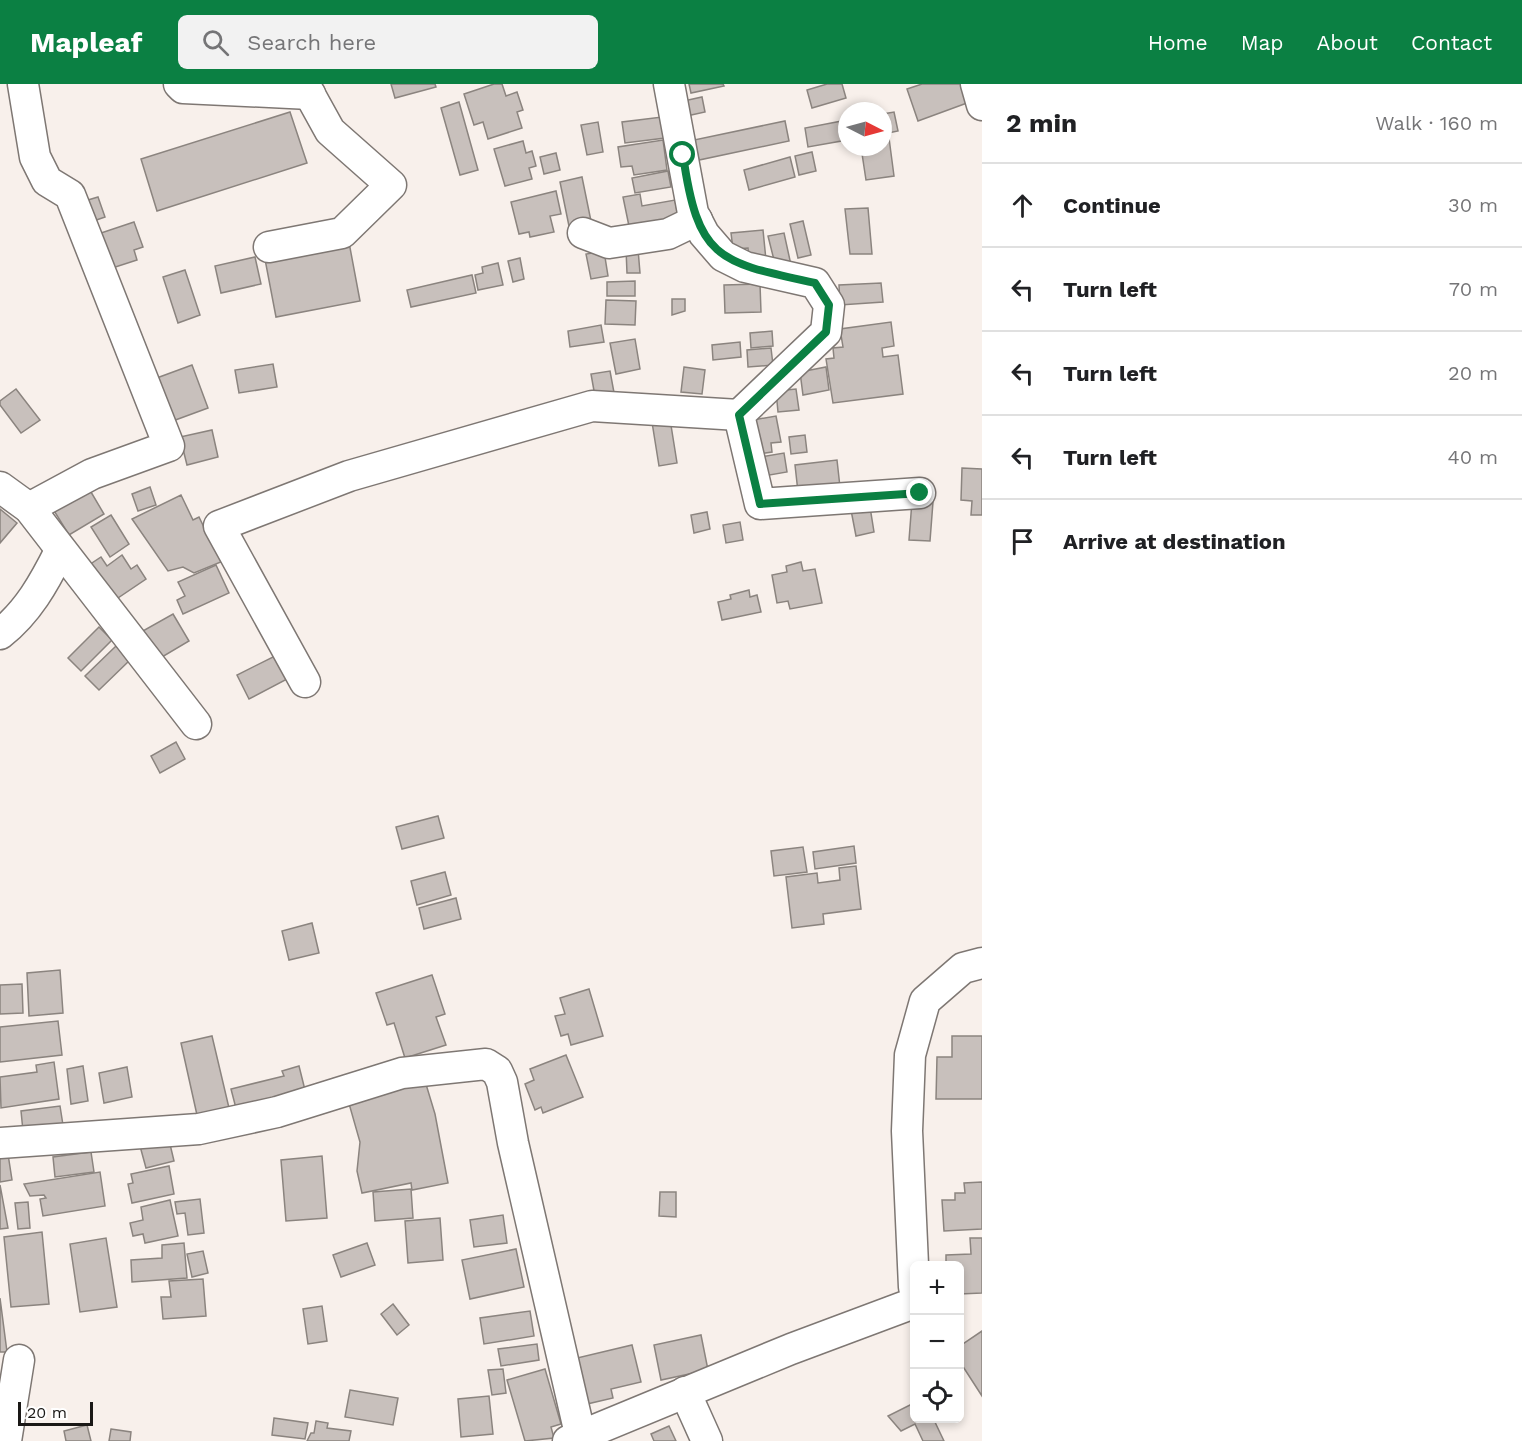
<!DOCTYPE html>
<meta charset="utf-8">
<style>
:root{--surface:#fff;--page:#f2f2f2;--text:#202124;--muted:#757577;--line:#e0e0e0;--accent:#0b8043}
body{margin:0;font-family:"Work Sans",sans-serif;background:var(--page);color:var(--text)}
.controls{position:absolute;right:18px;bottom:18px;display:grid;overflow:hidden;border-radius:9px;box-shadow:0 3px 9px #0003}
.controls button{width:54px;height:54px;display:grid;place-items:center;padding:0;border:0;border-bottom:2px solid var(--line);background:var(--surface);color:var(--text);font:30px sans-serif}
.compass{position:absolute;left:838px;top:18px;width:54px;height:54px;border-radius:50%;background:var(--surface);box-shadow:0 3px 9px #0003;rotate:96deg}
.scale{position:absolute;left:18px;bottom:15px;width:75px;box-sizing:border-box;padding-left:6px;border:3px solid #1a1816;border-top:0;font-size:16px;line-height:21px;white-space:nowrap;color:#1a1816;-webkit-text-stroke:4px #fff;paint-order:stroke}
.stop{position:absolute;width:18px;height:18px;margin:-14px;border:4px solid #0b8043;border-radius:50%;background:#fff}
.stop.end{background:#0b8043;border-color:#fff;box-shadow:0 2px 6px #0008}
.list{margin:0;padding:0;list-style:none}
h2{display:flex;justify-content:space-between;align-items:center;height:78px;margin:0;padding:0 24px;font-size:26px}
h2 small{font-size:20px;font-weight:400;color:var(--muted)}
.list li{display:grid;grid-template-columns:39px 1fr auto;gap:18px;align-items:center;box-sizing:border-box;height:84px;padding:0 24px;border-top:2px solid var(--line)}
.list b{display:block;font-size:22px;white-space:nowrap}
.list em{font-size:20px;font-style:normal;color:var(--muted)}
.icon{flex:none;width:33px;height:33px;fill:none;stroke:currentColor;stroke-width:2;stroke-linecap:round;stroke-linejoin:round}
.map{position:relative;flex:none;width:982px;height:1357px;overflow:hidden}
header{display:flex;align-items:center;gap:36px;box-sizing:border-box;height:84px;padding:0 30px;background:var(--accent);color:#fff}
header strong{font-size:28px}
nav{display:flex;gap:33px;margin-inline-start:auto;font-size:21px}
.search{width:420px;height:54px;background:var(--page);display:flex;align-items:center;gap:15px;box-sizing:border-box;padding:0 21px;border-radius:9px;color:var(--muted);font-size:22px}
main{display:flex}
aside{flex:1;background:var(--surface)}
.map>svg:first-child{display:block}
</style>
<header>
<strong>Mapleaf</strong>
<div class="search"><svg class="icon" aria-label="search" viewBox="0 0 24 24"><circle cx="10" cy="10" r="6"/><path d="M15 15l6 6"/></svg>Search here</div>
<nav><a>Home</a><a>Map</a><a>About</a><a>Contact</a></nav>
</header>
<main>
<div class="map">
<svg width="982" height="1357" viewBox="0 0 982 1357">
<rect width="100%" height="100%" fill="#f8f0eb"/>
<g fill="#c8c0bc" stroke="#8b847f" stroke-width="1.5">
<polygon points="391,0 435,0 436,3 395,14"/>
<polygon points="494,0 502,0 506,12 517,8 523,26 517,28 522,44 488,55 483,38 474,41 464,10"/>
<polygon points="689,0 723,0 724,2 691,9"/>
<polygon points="827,0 842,0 846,14 812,24 807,6"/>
<polygon points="922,0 961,0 967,19 918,37 907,5"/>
<polygon points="702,13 705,28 682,33 679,18"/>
<polygon points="459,18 478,86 460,91 441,24"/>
<polygon points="290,28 307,79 157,127 141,75"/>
<polygon points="894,28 898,47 883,50 883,30"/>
<polygon points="662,33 665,54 625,59 622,38"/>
<polygon points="847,36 847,56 808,63 805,44"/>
<polygon points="785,37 789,57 699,76 694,56"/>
<polygon points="598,38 603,68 587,71 581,41"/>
<polygon points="889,54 894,92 866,96 861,63 883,63 883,55"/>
<polygon points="663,56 667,86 634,91 632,82 621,83 618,63"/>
<polygon points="523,57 526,69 532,67 536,82 529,84 532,95 505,102 494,65"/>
<polygon points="812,68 816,87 799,91 795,72"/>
<polygon points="556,69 560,86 544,90 540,73"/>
<polygon points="790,73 795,93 749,106 744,86"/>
<polygon points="668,87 671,103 635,109 632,94"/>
<polygon points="582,93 592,142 570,147 560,98"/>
<polygon points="556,107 561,130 550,132 554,148 530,153 529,148 519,150 511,118"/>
<polygon points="640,110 642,122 675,116 679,137 630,147 623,113"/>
<polygon points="98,113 105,133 85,140 78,119"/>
<polygon points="868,124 872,170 850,170 845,125"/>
<polygon points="803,137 811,171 798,174 790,140"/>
<polygon points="134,138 143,163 134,166 137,176 103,187 98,150"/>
<polygon points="763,146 766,176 749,177 748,164 733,165 731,149"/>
<polygon points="784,149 791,181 776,184 768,152"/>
<polygon points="348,153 360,217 276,233 264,170"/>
<polygon points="626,165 638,165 640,189 627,189"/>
<polygon points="604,167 608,192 591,195 586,170"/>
<polygon points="255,173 261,200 221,209 215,182"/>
<polygon points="520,174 524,195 513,198 508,177"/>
<polygon points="498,179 503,201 478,206 475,191 483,189 482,183"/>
<polygon points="185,186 200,231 178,239 163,193"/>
<polygon points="472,191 476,209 411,223 407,206"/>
<polygon points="635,197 635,212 607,212 607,198"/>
<polygon points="881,199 883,218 840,221 839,201"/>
<polygon points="760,200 761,228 725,229 724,201"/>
<polygon points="672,215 685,215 685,227 672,231"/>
<polygon points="606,216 636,217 635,241 605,240"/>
<polygon points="891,238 894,262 882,264 883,273 898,271 903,310 833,319 826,275 834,274 833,264 843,263 840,245"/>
<polygon points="601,241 604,258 570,263 568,247"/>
<polygon points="772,247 773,262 751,264 750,249"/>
<polygon points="635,255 640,285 616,290 610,259"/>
<polygon points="740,258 741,273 713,276 712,261"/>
<polygon points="771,264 773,281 748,283 747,266"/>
<polygon points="273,280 277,303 239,309 235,286"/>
<polygon points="192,281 208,324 170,338 154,295"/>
<polygon points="684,283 705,286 702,310 681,308"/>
<polygon points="826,283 829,306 803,311 800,288"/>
<polygon points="610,287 615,314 596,318 591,290"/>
<polygon points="16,305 40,336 21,349 0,321 0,317"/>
<polygon points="796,305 799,326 778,328 776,307"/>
<polygon points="776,332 781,358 771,359 772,368 758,370 753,336"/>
<polygon points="670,335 677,379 659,382 652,338"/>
<polygon points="212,346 218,373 187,381 180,353"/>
<polygon points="805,351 807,368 791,370 789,353"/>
<polygon points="784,369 787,388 764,392 760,373"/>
<polygon points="837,376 841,412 799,417 795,381"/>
<polygon points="962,384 982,385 982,431 971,431 972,417 961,416"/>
<polygon points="88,403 104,430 69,451 53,425"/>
<polygon points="150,403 156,421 138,427 132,410"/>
<polygon points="181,411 193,436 199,433 214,464 233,473 194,489 183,483 168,487 132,435"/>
<polygon points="912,417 933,418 930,457 909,456"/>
<polygon points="870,423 874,448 856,452 851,426"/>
<polygon points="0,425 17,439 0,459"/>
<polygon points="707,428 710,445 694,449 691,431"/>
<polygon points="111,431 129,460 110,473 91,443"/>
<polygon points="740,438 743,456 726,459 723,441"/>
<polygon points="122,471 131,485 137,481 146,495 112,518 89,481 101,473 107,482"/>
<polygon points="801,478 803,487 815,485 822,519 790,525 788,517 777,519 772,491 787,488 786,482"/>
<polygon points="216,481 229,509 183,530 177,516 185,512 178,498"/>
<polygon points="749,506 750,513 757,511 761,528 722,536 718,518 731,515 730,511"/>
<polygon points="173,530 189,557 157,576 141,548"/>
<polygon points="99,543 112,556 81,587 68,574"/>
<polygon points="116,562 130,576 99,606 85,592"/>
<polygon points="279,570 291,593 249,615 237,591"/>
<polygon points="176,658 185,675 160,689 151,672"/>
<polygon points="438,732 444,754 402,765 396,743"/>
<polygon points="854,762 856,779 815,785 813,768"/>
<polygon points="803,763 807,788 774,792 771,767"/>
<polygon points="856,782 861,825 823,830 824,840 792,844 786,793 817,789 818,799 840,796 839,784"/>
<polygon points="445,788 451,811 417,821 411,797"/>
<polygon points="456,814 461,835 424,845 419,824"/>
<polygon points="312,839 319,869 289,876 282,847"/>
<polygon points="60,886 63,929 29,932 27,889"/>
<polygon points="432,891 445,930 436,933 446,961 405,974 394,939 387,941 376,909"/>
<polygon points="22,900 23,929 0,930 0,901"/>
<polygon points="589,905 603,952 571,961 568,950 561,952 555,932 565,930 560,914"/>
<polygon points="58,937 62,971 0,978 0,943"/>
<polygon points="212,952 229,1024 197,1031 181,959"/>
<polygon points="952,952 982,952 982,1015 936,1015 937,973 952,973"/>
<polygon points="566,971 583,1013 543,1029 541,1023 535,1026 525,1000 534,996 530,985"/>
<polygon points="54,978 59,1015 1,1024 0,993 37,988 36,981"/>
<polygon points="83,982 88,1017 71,1020 67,985"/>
<polygon points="299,982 307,1014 238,1032 231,1005 284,992 282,987"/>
<polygon points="127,983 132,1013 104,1019 99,989"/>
<polygon points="422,987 435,1030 448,1099 412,1106 411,1099 362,1109 357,1087 360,1058 346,1009"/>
<polygon points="60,1022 63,1041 23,1047 21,1027"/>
<polygon points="169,1056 174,1077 146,1084 140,1062"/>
<polygon points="91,1068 94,1088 55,1093 53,1073"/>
<polygon points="8,1070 12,1096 0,1098 0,1071"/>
<polygon points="322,1072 327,1134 286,1137 281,1076"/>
<polygon points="169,1082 174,1110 132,1119 128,1100 133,1099 131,1090"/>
<polygon points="100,1088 105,1122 43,1132 40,1115 46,1114 44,1111 30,1112 24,1100"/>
<polygon points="982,1098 982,1145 944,1147 942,1116 955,1116 955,1109 965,1109 964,1099"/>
<polygon points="0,1101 8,1144 0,1145"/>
<polygon points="411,1105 413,1134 375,1137 373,1108"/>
<polygon points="660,1108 676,1108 676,1133 659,1132"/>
<polygon points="200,1115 204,1149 188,1151 185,1129 177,1130 175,1118"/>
<polygon points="170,1116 178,1152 145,1159 143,1150 133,1152 130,1139 143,1136 141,1123"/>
<polygon points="28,1118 30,1144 18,1145 15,1119"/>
<polygon points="503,1131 507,1159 474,1163 470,1136"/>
<polygon points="440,1134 443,1176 408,1179 405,1137"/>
<polygon points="42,1148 49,1220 11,1223 4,1153"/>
<polygon points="106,1154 117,1223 80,1228 70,1160"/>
<polygon points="970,1154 982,1154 982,1209 960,1210 960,1182 946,1182 946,1171 971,1170"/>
<polygon points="184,1159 187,1194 132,1198 131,1176 162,1174 162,1161"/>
<polygon points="367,1159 375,1181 341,1193 333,1171"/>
<polygon points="516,1165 524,1203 470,1215 462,1176"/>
<polygon points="203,1167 208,1189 192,1193 187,1170"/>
<polygon points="203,1195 206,1232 163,1235 161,1213 171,1213 169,1197"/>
<polygon points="0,1214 7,1268 0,1268"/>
<polygon points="393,1220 409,1241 397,1251 381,1230"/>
<polygon points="322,1222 327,1257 308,1260 303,1225"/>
<polygon points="530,1227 534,1252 484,1260 480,1234"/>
<polygon points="982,1247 982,1312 960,1278 960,1262"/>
<polygon points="701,1251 708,1286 661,1296 654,1261"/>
<polygon points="537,1260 539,1276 501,1282 498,1265"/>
<polygon points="632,1261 641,1298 611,1305 613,1314 587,1320 577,1274"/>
<polygon points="503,1285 506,1309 492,1311 488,1286"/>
<polygon points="545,1285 561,1340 551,1343 554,1354 525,1357 507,1296"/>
<polygon points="350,1306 398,1314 393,1341 345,1333"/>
<polygon points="489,1312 493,1350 461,1353 458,1315"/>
<polygon points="914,1319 914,1334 933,1334 944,1357 923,1357 915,1340 901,1347 888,1332"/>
<polygon points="274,1334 308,1339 305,1355 272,1351"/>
<polygon points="316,1337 328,1339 327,1344 351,1347 349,1357 307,1357 311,1349 314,1349"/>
<polygon points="87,1341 91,1357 66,1357 64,1347"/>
<polygon points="669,1342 676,1357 654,1357 651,1350"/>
<polygon points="111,1345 131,1348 130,1357 109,1357"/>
</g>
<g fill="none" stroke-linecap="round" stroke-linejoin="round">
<g stroke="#7e7773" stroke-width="33">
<g id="minor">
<polyline points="23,0 35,73 47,97 70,111 169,362 92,390 29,424"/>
<polyline points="179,0 183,4 310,10"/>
<polyline points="669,0 693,129 704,150 723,172 745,183 815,199 829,221 826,248 739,331 760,420 920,409"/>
<polyline points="976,0 982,21"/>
<polyline points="583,149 609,159 668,150 697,136"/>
<polyline points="269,163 342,149 391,101 330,47 304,0"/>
<polyline points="0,403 29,424 196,640"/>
<path d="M0,550C28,528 44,499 60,467"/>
<polyline points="305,598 219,442 349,392 592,322 739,331"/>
<polyline points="0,1059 199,1045 277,1028 402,989 486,980 497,987 502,998 513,1059 580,1350"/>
<polyline points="914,1203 907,1047 910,971 925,917 963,884 982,879"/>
<polyline points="685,1308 707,1357"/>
<polyline points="6,1357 19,1276"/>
<polyline points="568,1357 791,1265 914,1219"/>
</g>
</g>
<use href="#minor" stroke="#fff" stroke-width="30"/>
</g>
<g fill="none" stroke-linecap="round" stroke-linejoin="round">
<path stroke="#0b8043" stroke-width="8" d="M683,71C698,176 718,178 815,199L829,221L826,248L739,331L760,420L920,409"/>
</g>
</svg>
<div class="controls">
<button>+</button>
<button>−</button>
<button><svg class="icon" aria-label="locate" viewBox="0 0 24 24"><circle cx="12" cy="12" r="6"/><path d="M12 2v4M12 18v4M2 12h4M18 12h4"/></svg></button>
</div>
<svg class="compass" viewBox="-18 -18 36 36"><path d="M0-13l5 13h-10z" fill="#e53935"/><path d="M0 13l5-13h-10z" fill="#757577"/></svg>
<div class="scale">20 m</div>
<div class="stop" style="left:683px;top:71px"></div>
<div class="stop end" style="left:920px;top:409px"></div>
</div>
<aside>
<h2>2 min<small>Walk · 160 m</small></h2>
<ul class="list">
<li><svg class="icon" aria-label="ahead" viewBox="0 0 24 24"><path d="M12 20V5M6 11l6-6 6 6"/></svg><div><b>Continue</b></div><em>30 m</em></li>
<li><svg class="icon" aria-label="left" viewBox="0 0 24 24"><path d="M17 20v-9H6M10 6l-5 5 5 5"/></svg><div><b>Turn left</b></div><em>70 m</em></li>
<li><svg class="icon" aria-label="left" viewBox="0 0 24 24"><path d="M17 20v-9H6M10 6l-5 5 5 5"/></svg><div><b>Turn left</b></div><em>20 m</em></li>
<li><svg class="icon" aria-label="left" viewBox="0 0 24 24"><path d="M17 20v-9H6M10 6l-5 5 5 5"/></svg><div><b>Turn left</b></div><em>40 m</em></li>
<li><svg class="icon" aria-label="arrive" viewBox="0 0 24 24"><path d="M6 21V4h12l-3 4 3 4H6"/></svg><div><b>Arrive at destination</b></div></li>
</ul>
</aside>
</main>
